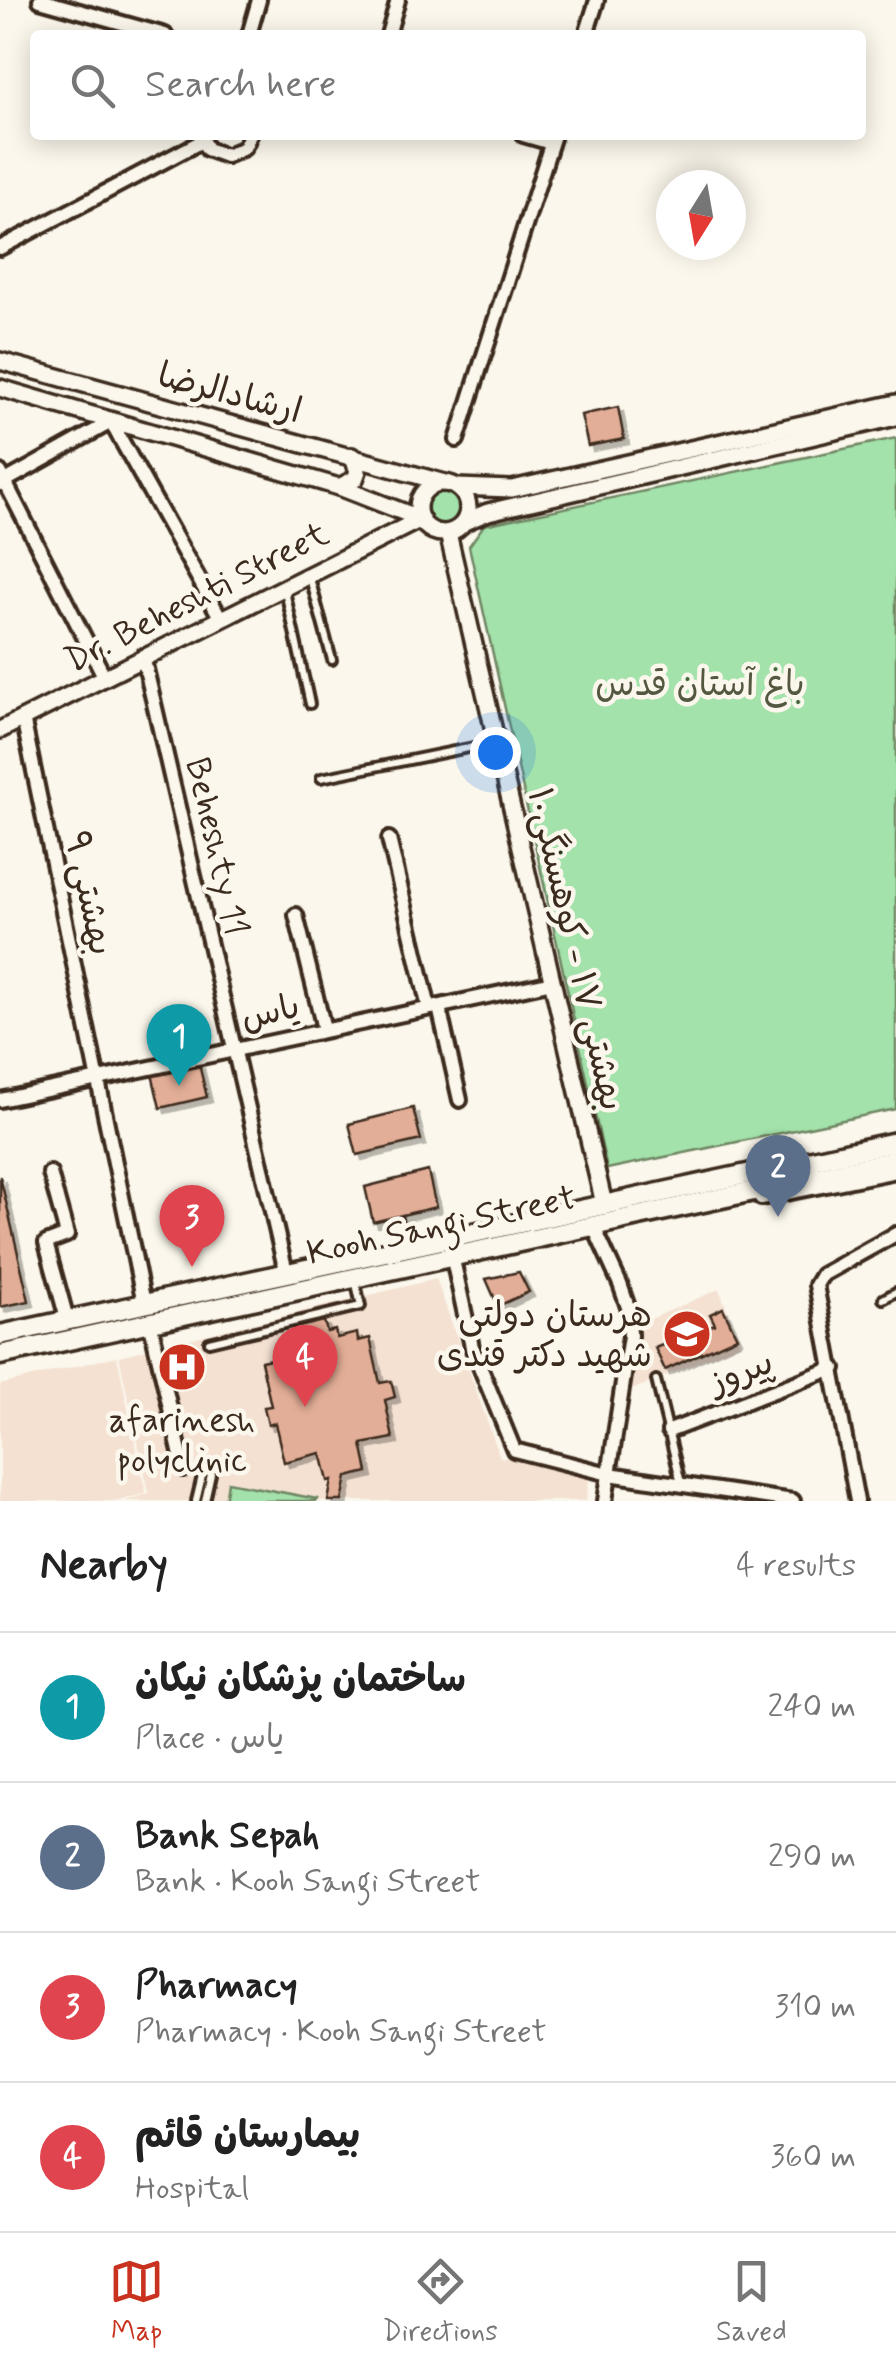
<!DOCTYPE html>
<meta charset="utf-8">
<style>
:root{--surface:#fff;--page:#f6f6f6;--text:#222;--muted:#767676;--line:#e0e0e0;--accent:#c8321e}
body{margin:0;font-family:Mynerve,"Playpen Sans Arabic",sans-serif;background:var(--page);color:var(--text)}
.compass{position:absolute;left:656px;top:170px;width:90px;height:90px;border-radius:50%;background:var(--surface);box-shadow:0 5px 25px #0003;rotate:191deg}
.you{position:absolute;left:495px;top:752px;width:35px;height:35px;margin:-25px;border:8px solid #fff;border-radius:50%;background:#1a73e8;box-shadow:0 0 0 15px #1a73e833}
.badge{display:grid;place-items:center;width:65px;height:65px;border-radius:50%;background:var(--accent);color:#fff;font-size:32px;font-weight:700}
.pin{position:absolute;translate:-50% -82px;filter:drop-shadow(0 2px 5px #0008)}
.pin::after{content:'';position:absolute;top:52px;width:35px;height:30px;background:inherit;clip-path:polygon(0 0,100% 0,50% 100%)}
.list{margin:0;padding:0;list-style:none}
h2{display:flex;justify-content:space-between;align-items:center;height:130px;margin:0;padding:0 40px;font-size:42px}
h2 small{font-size:32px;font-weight:400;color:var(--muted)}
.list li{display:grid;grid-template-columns:65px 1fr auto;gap:30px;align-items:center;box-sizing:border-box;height:150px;padding:0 40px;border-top:2px solid var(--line)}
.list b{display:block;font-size:38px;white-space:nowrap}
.list p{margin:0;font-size:32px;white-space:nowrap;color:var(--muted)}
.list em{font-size:32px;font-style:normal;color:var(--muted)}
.icon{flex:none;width:55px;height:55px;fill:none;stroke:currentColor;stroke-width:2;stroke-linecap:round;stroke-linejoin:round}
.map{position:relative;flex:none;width:896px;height:1501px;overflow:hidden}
.search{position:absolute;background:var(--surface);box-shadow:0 5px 25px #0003;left:30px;right:30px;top:30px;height:110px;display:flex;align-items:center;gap:25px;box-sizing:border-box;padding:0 35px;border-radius:10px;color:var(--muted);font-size:38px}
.sheet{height:730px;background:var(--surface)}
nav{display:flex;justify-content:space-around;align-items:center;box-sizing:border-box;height:140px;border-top:2px solid var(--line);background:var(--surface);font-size:28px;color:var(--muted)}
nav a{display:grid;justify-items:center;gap:5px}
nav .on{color:var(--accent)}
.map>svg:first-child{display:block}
</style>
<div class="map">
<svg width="896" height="1501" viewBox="0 0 896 1501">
<defs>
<filter id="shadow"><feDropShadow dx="5" dy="5" stdDeviation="0" flood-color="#0004"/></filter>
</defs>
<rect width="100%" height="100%" fill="#fbf7ec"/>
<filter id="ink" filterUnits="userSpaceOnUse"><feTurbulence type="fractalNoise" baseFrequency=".01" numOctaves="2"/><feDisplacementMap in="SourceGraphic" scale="20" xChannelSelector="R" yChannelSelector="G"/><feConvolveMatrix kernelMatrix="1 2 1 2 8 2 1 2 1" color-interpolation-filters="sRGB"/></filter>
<g filter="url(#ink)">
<g fill="#f4e1d2">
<polygon points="436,1279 500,1457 590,1472 586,1501 125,1501 149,1493 119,1356"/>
<polygon points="719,1289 740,1344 632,1390 639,1324"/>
<polygon points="117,1356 146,1493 119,1501 0,1501 0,1385"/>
</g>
<g fill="#a3e2ab" stroke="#6f8664" stroke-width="2.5">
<polygon points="896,438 896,1109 607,1169 469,546 484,525"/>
<circle cx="443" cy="508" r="16"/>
<polygon points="228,1482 317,1499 316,1501 225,1501"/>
</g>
<g fill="#e3ae97" stroke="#3b2a1e" stroke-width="2.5" filter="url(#shadow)">
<polygon points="618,407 624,439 588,446 581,415"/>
<polygon points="199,1064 207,1097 160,1108 152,1074"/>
<polygon points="413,1108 421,1140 357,1155 349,1124"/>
<polygon points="428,1171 436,1207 373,1222 365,1187"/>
<polygon points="0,1176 29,1301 0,1307"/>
<polygon points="519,1272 529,1292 498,1306 486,1279"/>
<polygon points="723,1308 737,1337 665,1370 655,1348 715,1324 710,1314"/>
<polygon points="324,1321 327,1332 335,1330 337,1338 357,1333 358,1341 370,1338 380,1383 391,1381 395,1397 385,1400 393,1438 362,1444 368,1472 347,1477 342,1501 328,1501 332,1480 328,1481 321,1453 284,1462 275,1423 268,1425 264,1407 271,1406 261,1361 276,1358 275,1352 296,1347 294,1328"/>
</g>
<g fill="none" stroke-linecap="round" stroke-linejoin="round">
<g stroke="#3b2a1e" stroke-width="14">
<g id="service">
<polyline points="310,578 332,660"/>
<polyline points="285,591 310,704"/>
<polyline points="321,778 498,742"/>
<polyline points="883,1299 896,1292"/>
<polyline points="209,1342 361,1306 355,1279"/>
<polyline points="656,1380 681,1483"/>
<polyline points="196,1501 203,1472"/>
<polyline points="205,1501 211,1474"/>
</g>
</g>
<g stroke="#3b2a1e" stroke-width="20">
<g id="minor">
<polyline points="40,0 165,35"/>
<polyline points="249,35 259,0"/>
<polyline points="388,35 398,0"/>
<polyline points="586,35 597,0"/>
<polyline points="200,135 207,149 226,156 244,148 250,135"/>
<polyline points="523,135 551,143"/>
<polyline points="0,248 202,141"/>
<polyline points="457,440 554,135"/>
<polyline points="0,472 104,676"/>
<polyline points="0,484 111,422 220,617"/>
<polyline points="143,656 286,1272"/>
<polyline points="23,718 144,1303"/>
<polyline points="389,839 429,1008"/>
<polyline points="296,915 324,1029"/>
<polyline points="439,1007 460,1100"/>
<polyline points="0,1100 553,982"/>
<polyline points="50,1173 67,1235 46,1243 67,1319"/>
<polyline points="761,1198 896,1171"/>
<polyline points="593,1225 620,1284 629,1310 630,1336 605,1501"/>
<polyline points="452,1255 472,1347 514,1450 609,1474 793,1501"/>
<polyline points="150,1321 184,1469"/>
<polyline points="669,1431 834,1368"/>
<polyline points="857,1501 816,1285 822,1275 896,1234"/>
</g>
</g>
<g stroke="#3b2a1e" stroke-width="22">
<g id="tertiary">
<polyline points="0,361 445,483"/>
<polyline points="0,388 339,487 421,519"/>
<circle cx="443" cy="508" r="25"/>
<polyline points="339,487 355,479 358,471 352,456"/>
<polyline points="457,487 512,489 896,403"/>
<polyline points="464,522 488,512 896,417"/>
<polyline points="448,533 604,1204"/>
<polyline points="0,730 421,519"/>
</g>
</g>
<g stroke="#3b2a1e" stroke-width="25">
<g id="secondary">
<polyline points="0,1335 896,1142"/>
<polyline points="0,1355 896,1160"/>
</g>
</g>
<polyline stroke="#3b2a1e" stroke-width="2.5" stroke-dasharray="10 8" stroke-linecap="butt" points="402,1215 406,1234"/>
<use href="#service" stroke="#fbf7ec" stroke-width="6"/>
<use href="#minor" stroke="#fbf7ec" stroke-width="12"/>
<use href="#tertiary" stroke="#fbf7ec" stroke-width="15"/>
<use href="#secondary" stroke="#fbf7ec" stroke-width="18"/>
</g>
</g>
<defs>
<g id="school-disc" transform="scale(2.5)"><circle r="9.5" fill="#c8321e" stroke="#fbf7ec"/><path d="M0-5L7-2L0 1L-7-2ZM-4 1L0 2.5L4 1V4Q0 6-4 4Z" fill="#fff"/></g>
<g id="hospital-disc" transform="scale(2.5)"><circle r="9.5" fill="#c8321e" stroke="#fbf7ec"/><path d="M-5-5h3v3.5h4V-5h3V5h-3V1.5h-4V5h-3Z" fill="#fff"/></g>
</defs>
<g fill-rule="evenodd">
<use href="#school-disc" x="687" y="1334"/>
<use href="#hospital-disc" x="182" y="1367"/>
</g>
<g text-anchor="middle" stroke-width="9" stroke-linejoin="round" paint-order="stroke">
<g font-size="35" fill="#3b2a1e" stroke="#fbf7ec">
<text transform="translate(230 392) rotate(15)" y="12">ارشادالرضا</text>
<text transform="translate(196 596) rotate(-27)" y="12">Dr. Beheshti Street</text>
<text transform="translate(218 846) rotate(77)" y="12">Beheshty 11</text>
<text transform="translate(90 893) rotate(78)" y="12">بهشتی ۹</text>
<text transform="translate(577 949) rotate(77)" y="12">بهشتی ۱۷ - کوهسنگی۱۰</text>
<text transform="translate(270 1011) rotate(-13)" y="12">یاس</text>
<text transform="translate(441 1224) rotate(-12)" y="12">Kooh Sangi Street</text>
<text transform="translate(741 1371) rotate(-21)" y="12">پیروز</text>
</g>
<g font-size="35" fill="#555841" stroke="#fbf7ec">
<text x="700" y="695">باغ آستان قدس</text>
</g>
<g font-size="35" fill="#3b2a1e" stroke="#fbf7ec" text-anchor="end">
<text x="652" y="1326">هرستان دولتی<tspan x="652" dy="40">شهید دکتر قندی</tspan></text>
<text x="182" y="1431" text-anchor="middle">afarinesh<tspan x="182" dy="40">polyclinic</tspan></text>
</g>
</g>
</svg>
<svg class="compass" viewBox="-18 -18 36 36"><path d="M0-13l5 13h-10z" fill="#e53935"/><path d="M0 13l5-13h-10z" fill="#767676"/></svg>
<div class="you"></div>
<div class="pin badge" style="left:179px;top:1086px;background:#0f9aa8">1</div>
<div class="pin badge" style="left:778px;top:1217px;background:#5c6f8a">2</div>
<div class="pin badge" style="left:192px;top:1267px;background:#e0444e">3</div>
<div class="pin badge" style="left:305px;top:1407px;background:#e0444e">4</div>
<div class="search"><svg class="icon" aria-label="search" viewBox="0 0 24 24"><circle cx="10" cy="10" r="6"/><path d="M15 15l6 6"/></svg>Search here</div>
</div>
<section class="sheet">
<h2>Nearby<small>4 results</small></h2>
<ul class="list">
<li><span class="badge" style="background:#0f9aa8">1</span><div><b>ساختمان پزشکان نیکان</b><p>Place · یاس</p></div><em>240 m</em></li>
<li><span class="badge" style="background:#5c6f8a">2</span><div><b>Bank Sepah</b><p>Bank · Kooh Sangi Street</p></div><em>290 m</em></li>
<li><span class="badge" style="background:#e0444e">3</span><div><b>Pharmacy</b><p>Pharmacy · Kooh Sangi Street</p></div><em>310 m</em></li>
<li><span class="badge" style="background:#e0444e">4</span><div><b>بیمارستان قائم</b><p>Hospital</p></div><em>360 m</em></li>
</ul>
</section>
<nav>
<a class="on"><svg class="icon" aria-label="map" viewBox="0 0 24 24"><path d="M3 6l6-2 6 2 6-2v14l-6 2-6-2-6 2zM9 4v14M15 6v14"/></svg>Map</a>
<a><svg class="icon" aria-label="directions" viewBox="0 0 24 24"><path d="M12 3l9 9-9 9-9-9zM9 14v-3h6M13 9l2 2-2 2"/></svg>Directions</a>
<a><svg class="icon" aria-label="saved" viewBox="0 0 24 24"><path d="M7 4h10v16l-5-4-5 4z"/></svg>Saved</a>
</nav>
